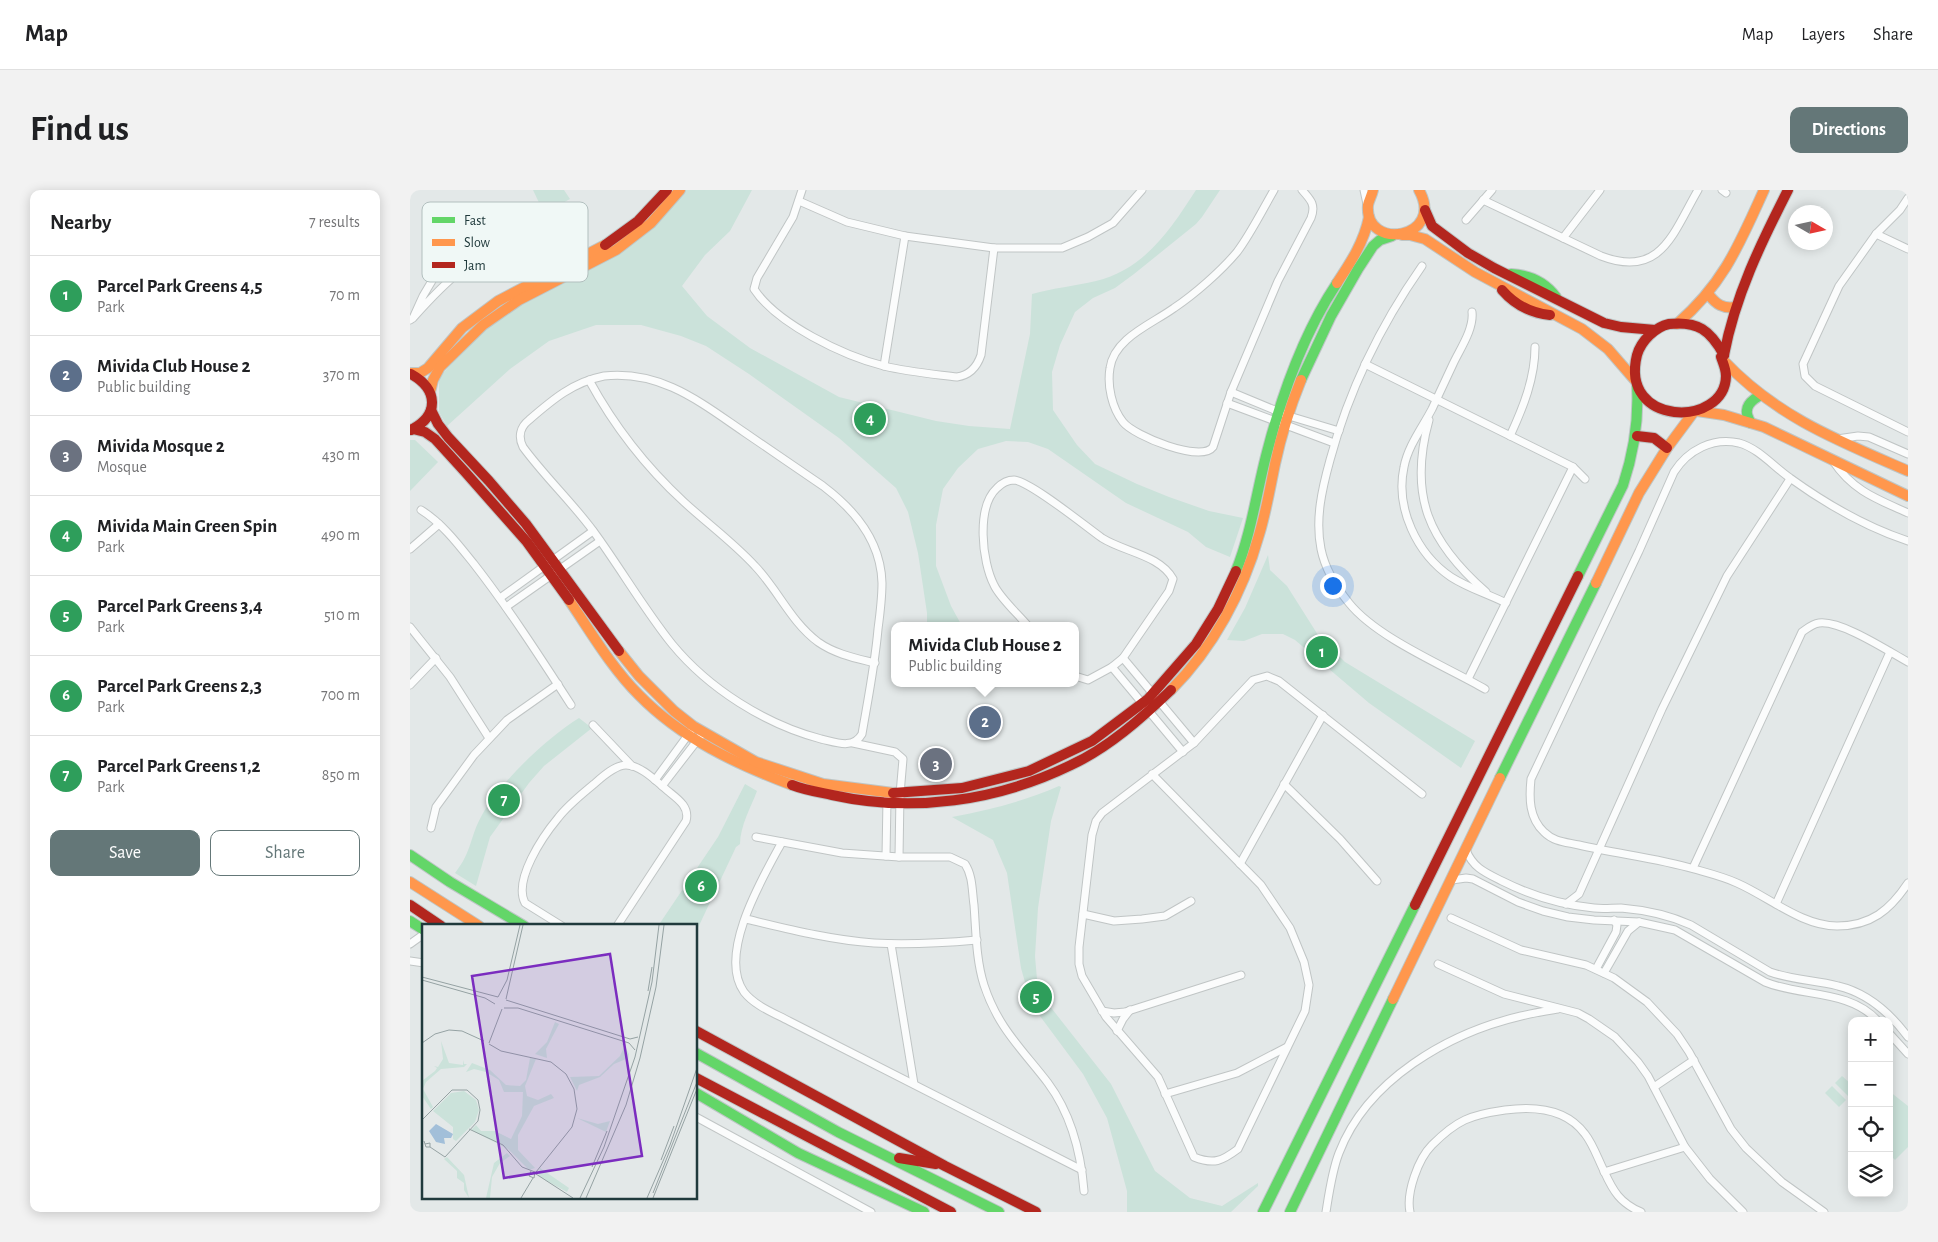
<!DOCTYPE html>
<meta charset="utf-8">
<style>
:root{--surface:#fff;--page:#f2f2f2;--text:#202124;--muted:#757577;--line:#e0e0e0;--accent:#647778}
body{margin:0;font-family:"Alegreya Sans",sans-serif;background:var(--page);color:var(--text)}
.controls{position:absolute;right:15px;bottom:15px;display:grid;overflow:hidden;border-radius:10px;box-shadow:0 2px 12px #0003}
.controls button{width:45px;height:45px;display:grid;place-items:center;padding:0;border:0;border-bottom:1px solid var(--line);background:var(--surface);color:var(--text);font:25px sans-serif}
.compass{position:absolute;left:1378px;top:15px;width:45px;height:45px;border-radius:50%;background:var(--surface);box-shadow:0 2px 12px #0003;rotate:99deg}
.you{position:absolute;left:922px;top:395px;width:18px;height:18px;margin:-12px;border:4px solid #fff;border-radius:50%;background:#1a73e8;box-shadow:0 0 0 8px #1a73e833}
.badge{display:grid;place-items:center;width:32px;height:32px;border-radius:50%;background:var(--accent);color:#fff;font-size:16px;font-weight:700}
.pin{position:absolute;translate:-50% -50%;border:2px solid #fff;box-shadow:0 1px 5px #0006}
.popup{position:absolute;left:481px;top:432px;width:188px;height:65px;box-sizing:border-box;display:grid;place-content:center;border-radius:10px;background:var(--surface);filter:drop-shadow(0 1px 4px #0005);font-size:16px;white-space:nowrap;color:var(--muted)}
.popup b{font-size:19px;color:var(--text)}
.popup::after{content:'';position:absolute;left:50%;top:100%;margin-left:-10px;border:10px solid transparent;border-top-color:var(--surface)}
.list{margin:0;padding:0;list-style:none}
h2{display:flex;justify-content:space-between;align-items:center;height:65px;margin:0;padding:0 20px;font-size:21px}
h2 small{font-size:16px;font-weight:400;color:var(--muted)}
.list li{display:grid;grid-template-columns:32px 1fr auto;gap:15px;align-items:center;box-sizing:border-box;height:80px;padding:0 20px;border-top:1px solid var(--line)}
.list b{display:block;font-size:19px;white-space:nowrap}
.list p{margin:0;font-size:16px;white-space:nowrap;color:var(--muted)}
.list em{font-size:16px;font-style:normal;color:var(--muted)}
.actions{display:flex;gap:10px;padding:15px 20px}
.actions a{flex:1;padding:11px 0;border:1px solid var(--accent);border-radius:10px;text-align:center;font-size:18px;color:var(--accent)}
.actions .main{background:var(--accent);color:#fff}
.icon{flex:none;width:28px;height:28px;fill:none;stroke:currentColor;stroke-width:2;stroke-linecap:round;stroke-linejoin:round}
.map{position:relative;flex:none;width:1498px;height:1022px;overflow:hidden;border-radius:10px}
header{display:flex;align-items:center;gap:30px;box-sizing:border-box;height:70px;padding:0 25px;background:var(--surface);border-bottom:1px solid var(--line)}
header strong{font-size:24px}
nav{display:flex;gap:28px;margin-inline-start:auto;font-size:18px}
.intro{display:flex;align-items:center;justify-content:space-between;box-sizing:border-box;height:120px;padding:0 30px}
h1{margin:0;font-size:35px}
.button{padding:12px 22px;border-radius:10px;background:var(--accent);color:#fff;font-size:18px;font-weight:700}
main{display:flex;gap:30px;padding:0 30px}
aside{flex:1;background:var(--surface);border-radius:10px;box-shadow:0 2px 12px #0003}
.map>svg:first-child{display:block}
</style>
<header>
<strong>Map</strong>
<nav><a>Map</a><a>Layers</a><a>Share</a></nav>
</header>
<div class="intro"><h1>Find us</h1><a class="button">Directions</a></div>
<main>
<aside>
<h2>Nearby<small>7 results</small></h2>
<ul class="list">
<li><span class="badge" style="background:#2e9e5b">1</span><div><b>Parcel Park Greens 4,5</b><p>Park</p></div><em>70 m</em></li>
<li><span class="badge" style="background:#5c6f8a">2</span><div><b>Mivida Club House 2</b><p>Public building</p></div><em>370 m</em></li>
<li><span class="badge" style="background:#6b7280">3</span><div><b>Mivida Mosque 2</b><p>Mosque</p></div><em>430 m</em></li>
<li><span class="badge" style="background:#2e9e5b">4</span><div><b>Mivida Main Green Spin</b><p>Park</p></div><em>490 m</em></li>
<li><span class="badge" style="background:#2e9e5b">5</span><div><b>Parcel Park Greens 3,4</b><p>Park</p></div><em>510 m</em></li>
<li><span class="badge" style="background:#2e9e5b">6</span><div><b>Parcel Park Greens 2,3</b><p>Park</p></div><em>700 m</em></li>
<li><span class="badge" style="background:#2e9e5b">7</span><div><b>Parcel Park Greens 1,2</b><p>Park</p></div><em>850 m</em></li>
</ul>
<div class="actions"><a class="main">Save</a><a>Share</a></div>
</aside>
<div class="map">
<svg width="1498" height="1022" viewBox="0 0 1498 1022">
<rect width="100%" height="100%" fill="#e3e8e8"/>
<g fill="#cbe2da">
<polygon points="123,0 154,0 160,9 151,14 159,29 178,55 149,71 134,33 132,19"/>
<path d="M275,0H342L320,41L295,65L272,96L297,126L340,158L429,207L526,231L559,236L600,239L620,144L622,104C643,98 665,96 686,91C735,79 760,40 786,0H810L792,27L786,34L724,84L705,98L683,108L665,122L650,155L642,182L643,220L667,255L685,274L727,294L759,307L799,321L833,328L820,367L796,357L778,342L716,313L638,259L618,252L596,251L568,259L548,278L533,299L526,335V376L541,416L552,436H517V423L508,363L498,322L486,298L429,248L339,184L296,156L271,146L231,135H186L139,151L100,179L37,236L29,222V188L72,139L119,107L233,44L261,18Z"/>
<polygon points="0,250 5,250 28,272 0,301"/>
<polygon points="858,365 860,380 877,396 908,445 935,472 1065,551 1051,578 959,513 885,450 873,444 852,444 834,451 817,450 835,418"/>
<path d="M169,528L182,538L134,576L119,593L80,647L66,696L45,683C62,662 60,646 72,625C90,592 138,547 169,528Z"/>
<path d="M335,594L347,601C341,617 330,636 330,654L326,657L286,742V736H248L308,647Z"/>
<path d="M649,596L651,597L641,631L628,718L625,766L628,801L701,894L745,981L780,1008L812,1016L848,993V996L821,1022H717V1001L697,928L673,884L621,814L611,778L597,683L583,650L542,627C579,620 615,611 649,596Z"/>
<polygon points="1432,886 1442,895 1442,904 1439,907 1425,893"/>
<polygon points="1422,896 1436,910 1429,917 1415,903"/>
<polygon points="1479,901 1498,916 1498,957 1485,970 1479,964"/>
</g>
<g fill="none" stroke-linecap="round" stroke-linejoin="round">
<g stroke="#c0c5c5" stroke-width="9">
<g id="street">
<path d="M392,0L383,27L347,88L344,99C367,134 434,166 474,176C498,182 523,184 547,187C560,185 567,177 571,165L584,58"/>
<path d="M864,0C853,19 840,45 827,62C811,81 785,104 764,118C742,134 704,148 700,178C697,196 702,218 713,232C724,246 791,273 803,257L821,202L868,91L901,28C906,15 901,10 892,0"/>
<polyline points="954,0 957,14"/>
<polyline points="1312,0 1316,3"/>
<polyline points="1498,8 1490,20 1466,44 1429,96 1393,174 1395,186 1405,196 1498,242"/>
<path d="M1073,10L1191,66C1251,89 1263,43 1288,0"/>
<polyline points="389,11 437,32 495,46 584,58 652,58 678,47 703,33 732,0"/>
<polyline points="1056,30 1082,0"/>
<polyline points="1466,44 1498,59"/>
<polyline points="1153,48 1190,0"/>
<path d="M1012,76C970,136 939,200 920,270C912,299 905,329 911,359C915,379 926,397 939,413C967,448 1035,476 1075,499"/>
<path d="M1062,122C1064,139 1050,159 1043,174C1036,189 1029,204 1022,219C1012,238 998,256 994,277C985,318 1007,364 1041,387C1058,398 1078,404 1096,413"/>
<path d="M0,130L3,128C19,110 35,93 53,79C62,72 76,67 81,58C86,49 83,39 77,33L66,30L55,35L13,106L3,128"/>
<polyline points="955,174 1163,277 1175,289"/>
<polyline points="474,176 495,46"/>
<path d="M194,186C251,180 290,212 334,242C360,260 387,278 413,296C445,320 471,351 472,393C472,408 470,424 468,439C465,474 458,509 452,544C443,560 425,552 411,549C355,534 299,499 262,454C234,419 211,379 184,342C162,312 135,287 113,257C108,247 110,237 119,230C142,210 163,192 194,186Z"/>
<path d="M179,190C204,236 236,277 274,312C298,334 324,353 345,376C368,400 381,432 408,452C425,464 445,468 465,473"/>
<polyline points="821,202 879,226 929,241"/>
<polyline points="817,213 924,253"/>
<path d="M1019,230C998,306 1019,352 1076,402"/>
<path d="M1100,246C1113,218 1125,188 1125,157"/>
<polyline points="1427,249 1448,246 1459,247 1498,264"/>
<path d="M1423,271C1443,301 1467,309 1498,323"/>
<path d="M11,320C32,333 48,354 64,374C99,419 130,467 161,515"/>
<path d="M1498,351C1456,337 1416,314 1380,288C1364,277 1348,258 1329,253C1303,247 1278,260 1264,282L1229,361L1121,589C1119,608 1119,628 1134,642C1144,652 1156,652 1169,655C1207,664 1247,668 1284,679C1298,683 1314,687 1327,693C1359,707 1392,736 1427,736C1461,736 1480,720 1498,693"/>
<polyline points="0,359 29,334"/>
<polyline points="90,408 183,341"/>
<polyline points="96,417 190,351"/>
<path d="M618,436C608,424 590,408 584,395C572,372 566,317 587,298C592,293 597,290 604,290C620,291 675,336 692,348C714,362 750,365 763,389L759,401L713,468L702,477L678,490L665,486"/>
<polyline points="0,437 40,487 79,548"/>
<polyline points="713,468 784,553"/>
<polyline points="702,477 773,562"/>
<polyline points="1058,489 1163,277"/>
<polyline points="0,495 26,468"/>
<polyline points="183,535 222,576"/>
<polyline points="443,553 485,562 493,569 490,604 489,667"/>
<path d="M742,584L851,695L880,738L894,772L899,795L895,821L828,959C812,971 804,975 784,967L748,887L696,827L672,786L669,774V757L682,645L686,631L692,623L784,553L843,490L857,486L869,491L1012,604"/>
<polyline points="245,590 281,541"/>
<polyline points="874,594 930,649 967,691"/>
<polyline points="252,596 293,543"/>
<polyline points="21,638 26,617 64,565 97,530 148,494"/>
<path d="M346,647L432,663L489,667H540L555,674C563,686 562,702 564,715C566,741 566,770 574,795C588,838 612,859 638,893C661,924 671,963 674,1001"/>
<path d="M372,652C353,687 307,764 334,802C345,816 364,823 379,831L672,980"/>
<path d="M1056,660C1063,678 1076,683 1092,691C1122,706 1151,715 1184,718C1193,719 1202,718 1211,718C1235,720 1259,725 1281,735L1360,782C1382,790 1405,790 1428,796C1458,803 1480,823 1498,847"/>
<polyline points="476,666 477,609"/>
<polyline points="830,674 913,525"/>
<path d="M1283,678L1392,442C1398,438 1402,434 1409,433C1431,430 1478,461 1498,472"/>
<path d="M1042,690L1056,688L1063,689L1108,712L1133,721L1158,727L1184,730L1229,732L1265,740L1355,792C1391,807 1439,799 1468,831"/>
<polyline points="1156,714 1169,704 1252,519 1317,386 1380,289"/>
<polyline points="1366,714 1480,462"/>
<polyline points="673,724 704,731 732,729 755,726 781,711"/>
<polyline points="1041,728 1111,760 1176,775 1204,788 1237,812 1267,844 1279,862 1321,939 1336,958 1372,992 1414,1022"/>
<path d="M336,729C378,739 421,750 464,753C498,755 533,753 567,750"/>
<path d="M152,736L115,713C103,690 133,646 148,628C158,615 171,605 184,594C192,587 205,575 216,575C231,575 247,592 258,601C268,609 280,617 276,631L207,736"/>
<polyline points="0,754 14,744"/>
<polyline points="481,754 504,894"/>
<polyline points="0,771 14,773"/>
<polyline points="1028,774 1094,804 1168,823 1179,829 1205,847 1228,872 1238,886 1275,957 1300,989 1333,1022"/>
<polyline points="1186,779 1206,742 1207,735 1204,730"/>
<polyline points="1194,783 1218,741 1229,732"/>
<polyline points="692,821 704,823 715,822 831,785"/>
<polyline points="707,841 713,829 720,820"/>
<polyline points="1479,843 1498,864"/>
<polyline points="1244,897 1284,870"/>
<polyline points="755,904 827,883 877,857"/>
<polyline points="286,927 461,1022"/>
<polyline points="1194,982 1275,957"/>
<path d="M916,1022C919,1003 922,981 929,963C957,890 1038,843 1111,826C1123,823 1136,821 1148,819"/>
<path d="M1000,1022C996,1003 1008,969 1022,955C1047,930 1060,925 1095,920C1124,916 1156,918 1175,944C1183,954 1188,969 1194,981C1203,1001 1210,1013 1231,1022"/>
</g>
</g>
<g stroke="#bec6c6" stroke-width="12">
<g id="fast">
<path d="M1101,84C1120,85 1135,92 1146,107"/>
<polyline points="891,190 921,126 948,79 963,56 970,50 982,46"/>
<path d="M1341,233C1333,221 1337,213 1349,206"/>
<path d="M826,381C841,344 846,305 856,266C871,207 893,144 927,93"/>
<path d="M1168,386L1213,295C1224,262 1229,231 1227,196"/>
<polyline points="1090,588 1186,393"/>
<polyline points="0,665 40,692 114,736"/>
<polyline points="0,731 14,740"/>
<polyline points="286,863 428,942 589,1022"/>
<polyline points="286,903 388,963 514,1022"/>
<polyline points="853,1022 1005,715"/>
<polyline points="880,1022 983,809"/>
</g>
</g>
<g stroke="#bec6c6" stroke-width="12">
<g id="slow">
<path d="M963,0C962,5 959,10 958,15C954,62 1036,49 1009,0"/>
<polyline points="992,45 1000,45 1015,49 1065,82 1172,139 1198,159 1224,189"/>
<path d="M927,93C941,72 954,52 959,27"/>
<path d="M1299,105C1306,114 1313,119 1325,117"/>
<path d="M1267,134C1314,93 1329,55 1354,0"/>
<path d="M1314,171C1367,227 1429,251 1498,281"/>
<polyline points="0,183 10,183 18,178 52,138 88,111 195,55"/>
<polyline points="20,202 23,190 30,177 73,135 109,110 206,60 241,33 270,0"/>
<polyline points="1287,221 1314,225 1354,237 1498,306"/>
<polyline points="1186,393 1229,303 1257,258 1283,223"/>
<path d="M159,410C181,442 201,477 229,505C271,548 326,574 382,595"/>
<polyline points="209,461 229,486 264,521 283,536 346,572 413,594 483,603"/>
<path d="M761,500C803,458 833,402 849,345C856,322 860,298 865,274C871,246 880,217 891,190"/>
<polyline points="0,692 69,736"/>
<polyline points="983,809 1090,588"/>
</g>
</g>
<g stroke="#bec6c6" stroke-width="12">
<g id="jam">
<polyline points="1015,20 1022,36 1058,63 1084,78 1194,133 1211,137 1245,140"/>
<polyline points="195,55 228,31 257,0"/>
<path d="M1092,100C1105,115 1120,123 1140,125"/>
<path d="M1259,134C1288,131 1300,140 1314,165L1311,167C1313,173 1316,179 1316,186C1315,238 1209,237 1227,165C1231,151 1245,137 1259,134Z"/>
<path d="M1314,165C1325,106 1351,53 1378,0"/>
<path d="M1,184C28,199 30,225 1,240"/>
<polyline points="21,220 28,234 38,247 79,291 116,334 209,461"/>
<polyline points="3,239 15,242 25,249 56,283 117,352 159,410"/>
<polyline points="1227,246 1244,248 1257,258"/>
<path d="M382,595C395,600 408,602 422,605C503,623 587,611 661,575C698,558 732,528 761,500"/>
<polyline points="483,603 552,598 619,581 682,551 738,509 786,454 808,419 826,381"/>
<polyline points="0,715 31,736"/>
<polyline points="1005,715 1168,386"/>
<polyline points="286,841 535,976 626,1022"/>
<polyline points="286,888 541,1022"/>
<polyline points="489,968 526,974"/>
</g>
</g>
<use href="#street" stroke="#fbfcfc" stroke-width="7"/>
<use href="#fast" stroke="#63d668" stroke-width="10"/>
<use href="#slow" stroke="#ff974d" stroke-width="10"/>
<use href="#jam" stroke="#b3261e" stroke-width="10"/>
</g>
<g transform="translate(12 734)">
<rect width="275" height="275" fill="#e3e8e8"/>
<path d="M133,98L137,100L124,125L125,134L113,130L125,118ZM19,117L27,139L41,141V136L42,140H45L42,143L19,145L4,158L1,165L11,183L9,185L0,172V157L13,147L15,144L12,142L16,143L21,135ZM198,118L202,121L207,130L206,141L204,135L192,140L178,153L157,161L155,167L148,153L177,152L198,132L202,123ZM108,134L114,135L103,162L105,172L116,176L129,170L132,174L112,182L96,211V226L113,244L107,246L86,225L49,206L54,201L59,207H73L89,215L100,192L101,168H82L77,156L64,148L52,145L44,148L50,139L68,146L84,161L98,162L104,156ZM42,167L54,176L57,186L53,198L34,217L31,215V203L11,187L29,169ZM155,194L176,200L188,197L184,208ZM85,229L88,232L78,239L70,253L68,274H64L72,239ZM25,233L42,251L47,274L42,266V259L35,254V247L22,235ZM118,244L147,264L145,268L116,252Z" fill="#cbe2da"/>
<path d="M14,200L31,210L29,214H22L23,220L14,218L7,207Z" fill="#a2bfd9"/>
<path fill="none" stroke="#95a2a3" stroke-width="1" d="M0,53L76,73M0,56L63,74L73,80M226,67L230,43M76,73L85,56L98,1M84,75L101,1M84,76L208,115L216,113M82,84H96L207,119L213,126M0,119L13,110L27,106L40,107L62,117M67,119L80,85M67,120L79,127L129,138L144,150L152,165L155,185L150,203L114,248M0,196L30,166H45L56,176L58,186L56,197L23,233M47,205L81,221L100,243L113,248L112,254L107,252L109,247M2,217L4,223H8V219L3,220M8,223L23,233M239,236L252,202M170,243L185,207M114,250L151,274M231,269L275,158M99,274L111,254M158,274L182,223L213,133L230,58L237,1M164,274L204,181L218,134L234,63L242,1M225,274L248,221L275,144M231,274L275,165"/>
<path fill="#7b2cbf" fill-opacity="0.15" stroke="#7b2cbf" stroke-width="2.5" d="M188,30L220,232L82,254L50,52Z"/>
<rect width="275" height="275" fill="none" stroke="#203a3c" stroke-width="2.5"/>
</g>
<rect x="12" y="12" width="166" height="80" rx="8" fill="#f0f8f6" stroke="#b2bfbe" stroke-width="1"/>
<rect x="22" y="27" width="23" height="6" fill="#63d668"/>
<rect x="22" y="49" width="23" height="7" fill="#ff974d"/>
<rect x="22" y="72" width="23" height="6" fill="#b3261e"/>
<g font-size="14" fill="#203a3c">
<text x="54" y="35">Fast</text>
<text x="54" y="57">Slow</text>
<text x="54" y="80">Jam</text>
</g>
</svg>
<div class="controls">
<button>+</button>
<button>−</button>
<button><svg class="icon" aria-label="locate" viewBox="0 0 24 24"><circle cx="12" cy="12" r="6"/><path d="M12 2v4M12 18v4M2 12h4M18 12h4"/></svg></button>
<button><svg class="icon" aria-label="layers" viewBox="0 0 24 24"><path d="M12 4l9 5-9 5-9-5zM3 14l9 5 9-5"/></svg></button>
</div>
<svg class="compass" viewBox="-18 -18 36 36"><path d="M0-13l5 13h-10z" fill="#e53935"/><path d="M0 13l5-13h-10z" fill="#757577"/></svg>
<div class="you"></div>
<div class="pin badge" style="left:912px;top:462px;background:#2e9e5b">1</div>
<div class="pin badge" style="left:575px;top:532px;background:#5c6f8a">2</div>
<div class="popup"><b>Mivida Club House 2</b>Public building</div>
<div class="pin badge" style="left:526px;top:574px;background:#6b7280">3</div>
<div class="pin badge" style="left:460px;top:229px;background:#2e9e5b">4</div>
<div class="pin badge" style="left:626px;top:807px;background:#2e9e5b">5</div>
<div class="pin badge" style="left:291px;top:696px;background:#2e9e5b">6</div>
<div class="pin badge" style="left:94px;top:610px;background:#2e9e5b">7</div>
</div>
</main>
